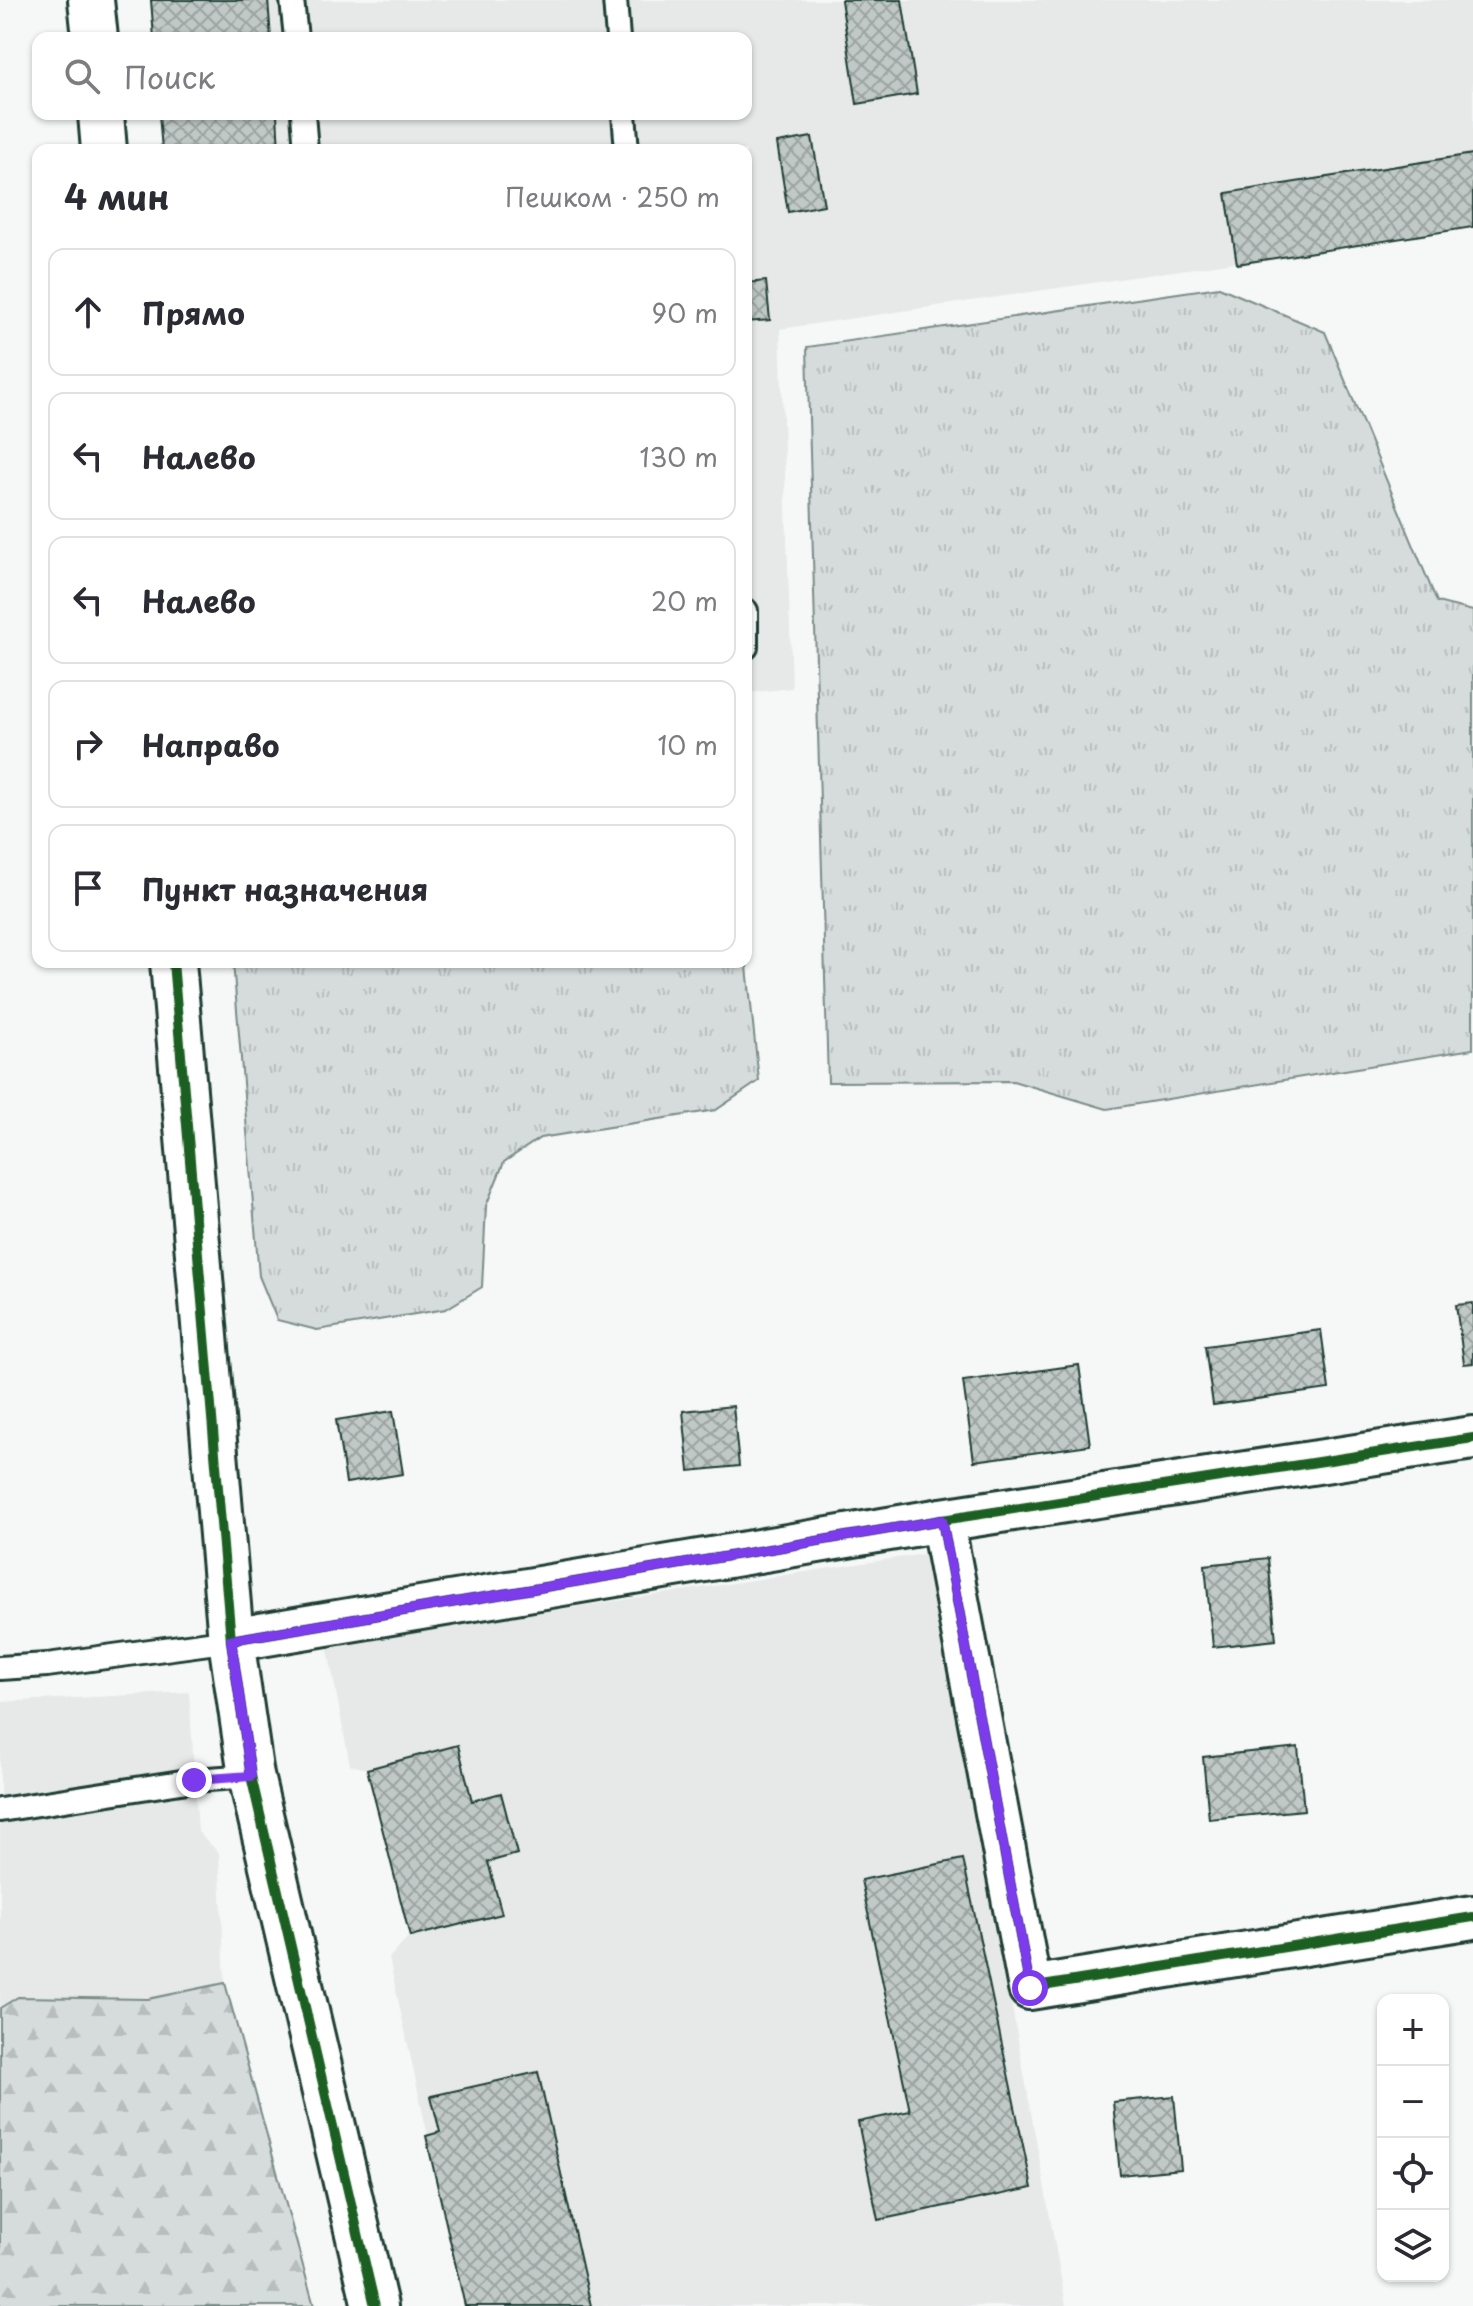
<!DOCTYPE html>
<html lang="ru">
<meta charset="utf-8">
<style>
:root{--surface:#fff;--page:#f7f7f7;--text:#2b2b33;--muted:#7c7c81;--line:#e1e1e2}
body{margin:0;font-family:"Playpen Sans",sans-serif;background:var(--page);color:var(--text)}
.controls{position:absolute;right:24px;bottom:24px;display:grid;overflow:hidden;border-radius:16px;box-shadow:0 2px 6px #0004}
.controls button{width:72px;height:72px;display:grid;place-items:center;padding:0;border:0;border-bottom:2px solid var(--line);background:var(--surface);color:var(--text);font:40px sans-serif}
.stop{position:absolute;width:24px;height:24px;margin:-18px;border:6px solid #7c3aed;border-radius:50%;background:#fff}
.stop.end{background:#7c3aed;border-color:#fff;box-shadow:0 2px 8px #0008}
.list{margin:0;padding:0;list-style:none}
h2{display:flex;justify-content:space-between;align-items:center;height:104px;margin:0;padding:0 32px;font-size:34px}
h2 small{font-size:26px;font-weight:400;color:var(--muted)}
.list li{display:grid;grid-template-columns:52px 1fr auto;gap:24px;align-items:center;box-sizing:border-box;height:128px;margin:0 16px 16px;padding:0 16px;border:2px solid var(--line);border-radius:16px}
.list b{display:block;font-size:30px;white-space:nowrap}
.list em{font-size:26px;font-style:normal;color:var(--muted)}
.icon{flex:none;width:44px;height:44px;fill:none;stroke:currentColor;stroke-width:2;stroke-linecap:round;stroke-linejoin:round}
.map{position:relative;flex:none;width:1473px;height:2306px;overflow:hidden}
.search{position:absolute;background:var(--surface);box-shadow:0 2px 6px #0004;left:32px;top:32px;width:720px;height:88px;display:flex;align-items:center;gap:20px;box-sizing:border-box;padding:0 28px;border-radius:16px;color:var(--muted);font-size:30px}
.panel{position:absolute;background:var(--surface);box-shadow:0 2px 6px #0004;left:32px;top:144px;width:720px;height:824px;border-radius:16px}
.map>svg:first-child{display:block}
</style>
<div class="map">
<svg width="1473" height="2306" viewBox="0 0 1473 2306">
<defs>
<pattern id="grass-tufts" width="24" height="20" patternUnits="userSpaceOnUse" patternTransform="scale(2)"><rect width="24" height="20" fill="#d6dcdb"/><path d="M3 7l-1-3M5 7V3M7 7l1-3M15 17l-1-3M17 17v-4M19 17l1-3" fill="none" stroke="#b7bebd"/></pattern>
<pattern id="forest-firs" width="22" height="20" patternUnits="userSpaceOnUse" patternTransform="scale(2)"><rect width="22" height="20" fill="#d6dcdb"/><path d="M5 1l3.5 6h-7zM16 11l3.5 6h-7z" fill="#b7bebd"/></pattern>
<pattern id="building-cross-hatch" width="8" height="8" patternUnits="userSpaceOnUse" patternTransform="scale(2)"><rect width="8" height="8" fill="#c0c9c6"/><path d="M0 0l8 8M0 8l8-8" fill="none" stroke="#9ba4a2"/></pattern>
</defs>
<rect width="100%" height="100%" fill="#f6f7f7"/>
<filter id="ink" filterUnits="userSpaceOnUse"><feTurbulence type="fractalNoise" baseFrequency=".0125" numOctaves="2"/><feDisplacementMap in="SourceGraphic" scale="16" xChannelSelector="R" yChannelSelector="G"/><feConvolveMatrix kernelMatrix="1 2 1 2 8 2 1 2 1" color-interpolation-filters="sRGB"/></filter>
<g filter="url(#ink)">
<g fill="#e6e9e8">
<polygon points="151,0 1473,0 1473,227 780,329 792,688 746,693 746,150 162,150 159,114 746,114 746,38 154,38"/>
<polygon points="930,1553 1066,2306 465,2306 389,1958 410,1936 367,1769 350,1765 327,1645"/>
<polygon points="189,1692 198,1832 219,1853 225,1983 148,1999 19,1997 0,2008 0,1702"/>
</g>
<g fill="url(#grass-tufts)" stroke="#7a8c88" stroke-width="2">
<polygon points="1219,287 1325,332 1437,602 1473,611 1473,1049 1107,1109 1013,1081 828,1082 807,347"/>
<polygon points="746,957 759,1081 716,1110 540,1138 504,1162 486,1206 482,1287 446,1309 317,1330 277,1320 259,1276 233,962 746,962"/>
</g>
<polygon fill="url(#forest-firs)" stroke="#7a8c88" stroke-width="2" points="225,1983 314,2306 0,2306 0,2008 18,1997 148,1999"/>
<g fill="url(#building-cross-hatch)" stroke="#1f3d34" stroke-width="2">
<polygon points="151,0 268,0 271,38 154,38"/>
<polygon points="841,0 902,0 917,94 857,104"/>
<polygon points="159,114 277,114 279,150 162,150"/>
<polygon points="812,137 824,205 788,212 777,143"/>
<polygon points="1473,154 1473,227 1237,264 1226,193"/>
<polygon points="766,281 770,320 746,322 746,283"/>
<polygon points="1473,1303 1473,1363 1464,1364 1456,1305"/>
<polygon points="1321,1330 1329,1389 1213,1405 1205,1346"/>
<polygon points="1079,1365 1090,1445 974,1461 963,1381"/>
<polygon points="733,1406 739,1466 689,1471 683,1411"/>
<polygon points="393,1411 403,1474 346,1483 336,1420"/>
<polygon points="1268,1558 1276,1640 1213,1647 1205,1565"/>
<polygon points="458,1745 472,1801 501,1793 517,1854 488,1862 502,1914 410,1937 367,1769"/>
<polygon points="1298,1747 1304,1810 1209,1819 1203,1757"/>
<polygon points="963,1859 1032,2188 878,2220 858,2122 910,2111 861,1880"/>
<polygon points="538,2072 591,2306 465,2306 426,2136 440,2132 431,2096"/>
<polygon points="1174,2096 1181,2169 1120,2175 1113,2102"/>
</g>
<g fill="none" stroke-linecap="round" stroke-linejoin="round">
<g stroke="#1f3d34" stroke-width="28">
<g id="service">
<polyline points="292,0 296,38"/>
<polyline points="615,0 618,38"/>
<polyline points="303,114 306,150"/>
<polyline points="624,114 627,150"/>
<polyline points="746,611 746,647"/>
<polyline points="0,1668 47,1665 231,1640"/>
<polyline points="0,1810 194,1780 251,1776"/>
</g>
</g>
<g stroke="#1f3d34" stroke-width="48">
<g id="minor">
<polyline points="942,1520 1030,1988 1473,1917"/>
<polyline points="231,1640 942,1520 1473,1438"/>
</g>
</g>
<g stroke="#1f3d34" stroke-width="50">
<g id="tertiary">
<polyline points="91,0 95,38"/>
<polyline points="101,114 104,150"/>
<polyline points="173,962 231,1640 251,1776 375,2306"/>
</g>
</g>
<use href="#service" stroke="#fff" stroke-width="22"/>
<use href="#minor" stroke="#fff" stroke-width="42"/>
<use href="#tertiary" stroke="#fff" stroke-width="44"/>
<g stroke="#fff" stroke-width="15">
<g id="cycleway">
<polyline points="173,962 231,1640 251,1776 375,2306"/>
<polyline points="942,1520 1030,1988 1473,1917"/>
<polyline points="231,1640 942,1520 1473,1438"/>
</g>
</g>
<use href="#cycleway" stroke="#1b5e20" stroke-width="10"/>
</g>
</g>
<g fill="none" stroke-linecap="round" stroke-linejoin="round" filter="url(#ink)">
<polyline stroke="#7c3aed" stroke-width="10" points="194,1780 251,1776 231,1640 942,1520 1030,1988"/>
</g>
</svg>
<div class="controls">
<button>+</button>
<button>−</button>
<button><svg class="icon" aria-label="locate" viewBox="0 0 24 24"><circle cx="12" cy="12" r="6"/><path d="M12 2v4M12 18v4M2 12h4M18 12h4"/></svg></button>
<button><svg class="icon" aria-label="layers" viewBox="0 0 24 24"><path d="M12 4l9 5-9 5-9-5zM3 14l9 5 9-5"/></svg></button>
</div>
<div class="stop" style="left:1030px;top:1988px"></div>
<div class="stop end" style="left:194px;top:1780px"></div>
<div class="search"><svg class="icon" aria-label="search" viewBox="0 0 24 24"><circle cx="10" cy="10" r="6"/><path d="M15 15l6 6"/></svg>Поиск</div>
<section class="panel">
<h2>4 мин<small>Пешком · 250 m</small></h2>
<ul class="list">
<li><svg class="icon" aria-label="ahead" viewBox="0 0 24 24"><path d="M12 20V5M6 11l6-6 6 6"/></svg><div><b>Прямо</b></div><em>90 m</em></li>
<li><svg class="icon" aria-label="left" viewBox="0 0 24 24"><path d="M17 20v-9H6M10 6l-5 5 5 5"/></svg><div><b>Налево</b></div><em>130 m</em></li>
<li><svg class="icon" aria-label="left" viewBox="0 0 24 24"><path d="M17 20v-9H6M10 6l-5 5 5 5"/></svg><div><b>Налево</b></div><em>20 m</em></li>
<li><svg class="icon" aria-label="right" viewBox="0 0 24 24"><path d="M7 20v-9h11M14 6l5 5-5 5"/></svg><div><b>Направо</b></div><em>10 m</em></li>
<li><svg class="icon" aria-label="arrive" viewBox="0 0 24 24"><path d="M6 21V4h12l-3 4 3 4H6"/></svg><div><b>Пункт назначения</b></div></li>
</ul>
</section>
</div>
